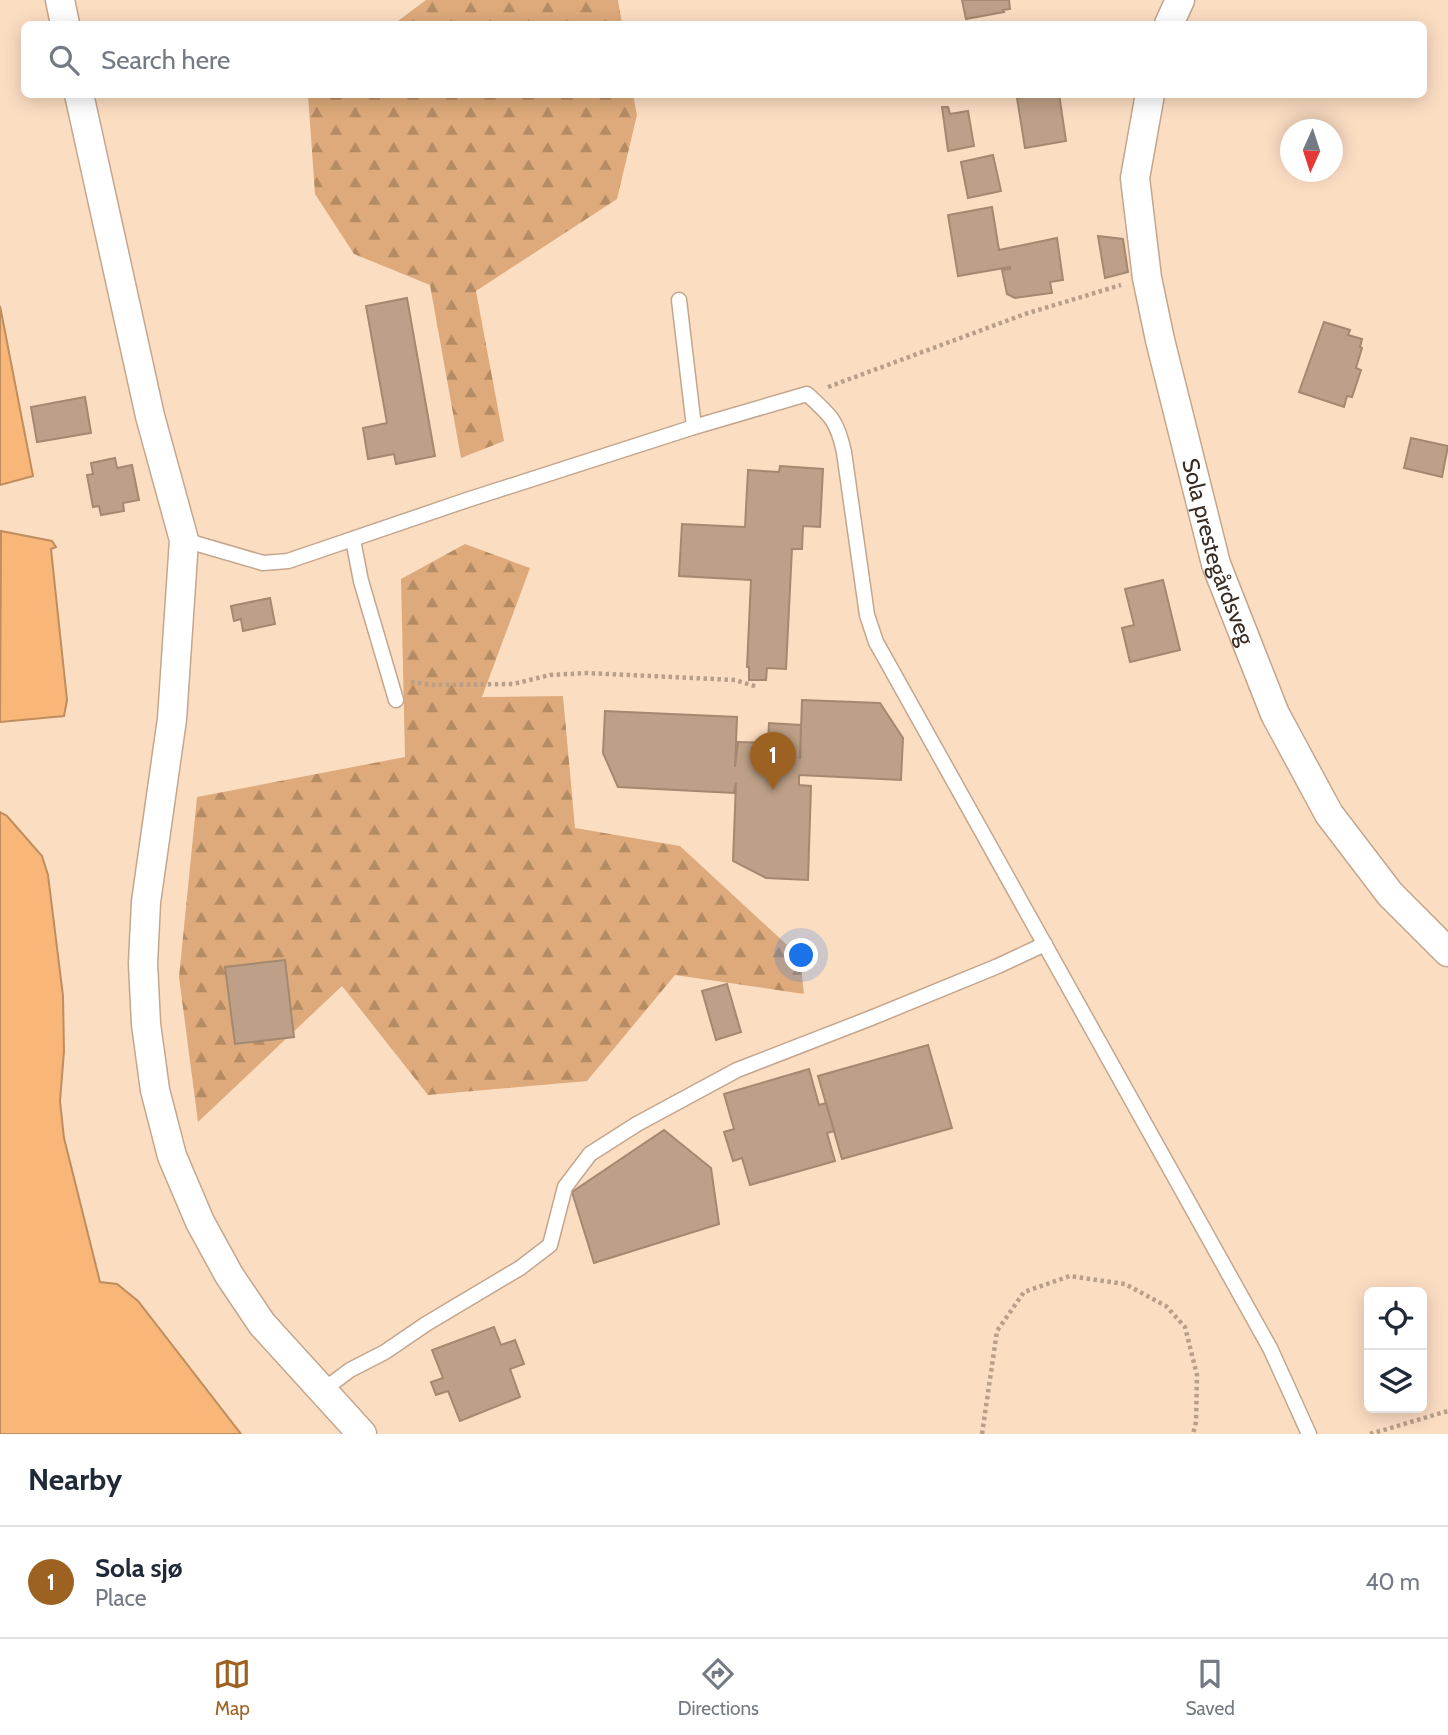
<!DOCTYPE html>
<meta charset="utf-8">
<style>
:root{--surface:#fff;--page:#f6f6f7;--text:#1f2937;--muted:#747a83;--line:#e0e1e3;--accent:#9d6222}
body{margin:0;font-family:Cabin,sans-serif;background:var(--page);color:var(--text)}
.controls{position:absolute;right:21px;bottom:21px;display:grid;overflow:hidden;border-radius:10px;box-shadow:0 4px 18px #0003}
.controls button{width:63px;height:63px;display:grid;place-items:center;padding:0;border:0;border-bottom:2px solid var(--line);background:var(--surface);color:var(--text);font:35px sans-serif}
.compass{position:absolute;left:1280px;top:119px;width:63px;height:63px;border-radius:50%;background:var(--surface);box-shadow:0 4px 18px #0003;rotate:183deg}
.you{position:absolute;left:802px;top:956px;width:24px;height:24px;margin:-18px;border:5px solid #fff;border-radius:50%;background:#1a73e8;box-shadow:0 0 0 10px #1a73e833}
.badge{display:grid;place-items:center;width:46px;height:46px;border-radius:50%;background:var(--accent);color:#fff;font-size:23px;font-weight:700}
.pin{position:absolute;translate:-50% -58px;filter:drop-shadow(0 2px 4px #0008)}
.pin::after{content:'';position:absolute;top:37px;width:24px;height:21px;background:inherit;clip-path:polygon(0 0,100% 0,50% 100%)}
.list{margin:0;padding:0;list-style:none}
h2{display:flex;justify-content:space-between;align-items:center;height:91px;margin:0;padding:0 28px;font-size:30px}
h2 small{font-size:23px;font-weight:400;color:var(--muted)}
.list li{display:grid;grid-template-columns:46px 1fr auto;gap:21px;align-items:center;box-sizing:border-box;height:112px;padding:0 28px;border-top:2px solid var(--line)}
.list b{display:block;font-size:26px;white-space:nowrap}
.list p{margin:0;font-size:23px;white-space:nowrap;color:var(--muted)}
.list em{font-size:23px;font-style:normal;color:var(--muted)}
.icon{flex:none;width:38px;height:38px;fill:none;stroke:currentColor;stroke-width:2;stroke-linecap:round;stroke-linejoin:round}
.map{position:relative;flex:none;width:1448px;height:1434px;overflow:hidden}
.search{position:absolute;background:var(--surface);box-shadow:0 4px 18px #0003;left:21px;right:21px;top:21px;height:77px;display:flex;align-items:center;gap:18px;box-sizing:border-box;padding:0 24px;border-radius:10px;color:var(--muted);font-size:26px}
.sheet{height:203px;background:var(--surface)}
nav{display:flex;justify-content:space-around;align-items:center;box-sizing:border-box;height:98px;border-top:2px solid var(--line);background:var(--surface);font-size:19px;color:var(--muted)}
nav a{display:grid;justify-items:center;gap:4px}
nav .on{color:var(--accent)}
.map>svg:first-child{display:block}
</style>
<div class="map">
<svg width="1448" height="1434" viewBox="0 0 1448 1434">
<defs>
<pattern id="forest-firs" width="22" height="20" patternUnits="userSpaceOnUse" patternTransform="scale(1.75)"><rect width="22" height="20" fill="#deaa7b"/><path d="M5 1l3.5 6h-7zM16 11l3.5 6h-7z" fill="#b58b64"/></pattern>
</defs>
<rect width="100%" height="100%" fill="#fbddc2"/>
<g fill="url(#forest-firs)">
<polygon points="426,0 618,0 622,24 394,24"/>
<polygon points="308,95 633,95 637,115 617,199 476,291 504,441 461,458 430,285 354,254 315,194"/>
<polygon points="465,544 530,568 482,697 563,696 575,828 680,846 800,957 804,994 675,975 587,1081 428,1095 342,986 198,1122 179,977 197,797 405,757 401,579"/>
</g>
<g fill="#f8b678" stroke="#bf8d5e" stroke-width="2">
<polygon points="0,306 33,476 0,485"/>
<polygon points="1,531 52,541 56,547 51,549 67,700 64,716 0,722"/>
<polygon points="0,812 7,816 42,856 48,875 63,996 64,1051 60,1101 64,1138 100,1282 117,1284 138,1301 241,1434 0,1434"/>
</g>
<g fill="#bda087" stroke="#a4886f" stroke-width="2">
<polygon points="962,0 1009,0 1010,9 1003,10 1004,12 966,19"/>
<polygon points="1039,94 1059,94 1066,141 1025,148 1017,98"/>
<polygon points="942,107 948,107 950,114 968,111 974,146 948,151"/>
<polygon points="993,155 1001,191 968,198 961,162"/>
<polygon points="992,207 999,250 1057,238 1063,280 1050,282 1052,293 1015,298 1007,294 1002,270 1010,269 1010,267 958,276 948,215"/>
<polygon points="1098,236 1123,239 1128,272 1105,278"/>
<polygon points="407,298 435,456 396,464 394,454 368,459 363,428 387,423 366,306"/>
<polygon points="1324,322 1350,330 1348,335 1362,339 1360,347 1362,348 1356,368 1361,370 1352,397 1347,396 1344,407 1299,392"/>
<polygon points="85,397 91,433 37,442 31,407"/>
<polygon points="1411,438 1448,446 1442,477 1404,468"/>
<polygon points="115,458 117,468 132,465 139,500 123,503 124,511 101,515 99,506 93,507 87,475 93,474 91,463"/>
<polygon points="780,466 823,469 820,527 803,526 802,549 792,549 786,669 767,668 766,680 749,680 749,667 747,667 751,580 679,576 682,524 745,527 748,470 779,472"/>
<polygon points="1163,580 1180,650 1130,662 1122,628 1134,625 1125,589"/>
<polygon points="270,598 275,624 243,631 241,619 234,621 231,606"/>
<polygon points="802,700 880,703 903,738 901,780 799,775 799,785 811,786 808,880 766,878 733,861 736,783 734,793 618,787 603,753 605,711 737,717 735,767 738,742 768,743 769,723 801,725 800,759"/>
<polygon points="285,960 294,1037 235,1044 225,967"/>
<polygon points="727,984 741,1032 716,1040 702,991"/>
<polygon points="928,1045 952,1128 842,1159 818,1076"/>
<polygon points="809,1069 819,1105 826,1103 834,1131 827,1133 835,1161 750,1185 742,1158 733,1161 724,1132 734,1129 724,1094"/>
<polygon points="664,1130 711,1168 719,1224 594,1263 572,1192"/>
<polygon points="494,1327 501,1345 515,1340 524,1364 510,1369 520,1397 460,1421 448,1391 436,1395 431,1382 443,1378 432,1350"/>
</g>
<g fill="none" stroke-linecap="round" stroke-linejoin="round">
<g stroke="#c3a68d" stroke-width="17">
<g id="lane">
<polyline points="679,300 694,427"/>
<path d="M184,540L263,563L288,561L467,500L694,427L807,394C831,416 837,420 844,452L867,615L876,642L1270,1348L1309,1434"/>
<polyline points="353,540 361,581 396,700"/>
<polyline points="322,1391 350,1370 385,1352 426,1324 520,1268 550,1245 565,1187 590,1154 637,1124 737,1070 871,1018 998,966 1045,944"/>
</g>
</g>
<g stroke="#c3a68d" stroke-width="31">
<g id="street">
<polyline points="60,0 65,24"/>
<polyline points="1169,24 1180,0"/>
<polyline points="79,94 150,416 184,540 172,719 146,902 143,963 146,1024 155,1090 172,1156 200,1222 229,1275 262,1324 362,1434"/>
<path id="s1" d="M1150,94L1135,178L1147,278L1160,340L1216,564L1275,714L1329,814L1390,894L1448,952"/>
</g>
</g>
<g stroke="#b79f8a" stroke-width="4.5" stroke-dasharray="3.5 3.5" stroke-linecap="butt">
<polyline points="828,387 1025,314 1121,285"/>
<polyline points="411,682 431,685 513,684 550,675 587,673 735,680 758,687"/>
<polyline points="982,1434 997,1331 1024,1292 1070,1276 1125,1284 1166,1306 1185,1327 1197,1375 1196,1422 1193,1434"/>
<polyline points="1370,1434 1448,1411"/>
</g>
<use href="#lane" stroke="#fff" stroke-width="14"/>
<use href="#street" stroke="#fff" stroke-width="28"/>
</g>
<g text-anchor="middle" stroke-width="5" stroke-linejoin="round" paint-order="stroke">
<g font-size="23" fill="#392d23" stroke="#fff">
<text dy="8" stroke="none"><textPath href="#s1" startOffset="469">Sola prestegårdsveg</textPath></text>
</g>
</g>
</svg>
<div class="controls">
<button><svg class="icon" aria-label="locate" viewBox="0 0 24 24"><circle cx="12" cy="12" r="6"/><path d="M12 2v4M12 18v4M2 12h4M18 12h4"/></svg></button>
<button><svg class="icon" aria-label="layers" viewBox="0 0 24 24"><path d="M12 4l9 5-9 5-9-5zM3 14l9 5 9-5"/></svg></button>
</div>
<svg class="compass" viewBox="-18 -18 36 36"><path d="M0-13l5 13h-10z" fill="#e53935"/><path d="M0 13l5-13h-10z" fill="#747a83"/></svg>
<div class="you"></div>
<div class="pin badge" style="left:773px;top:790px">1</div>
<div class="search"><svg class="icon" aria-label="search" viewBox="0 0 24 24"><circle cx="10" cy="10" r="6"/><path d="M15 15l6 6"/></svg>Search here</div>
</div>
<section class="sheet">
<h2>Nearby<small></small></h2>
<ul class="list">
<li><span class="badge">1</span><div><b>Sola sjø</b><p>Place</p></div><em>40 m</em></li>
</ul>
</section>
<nav>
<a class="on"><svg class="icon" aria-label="map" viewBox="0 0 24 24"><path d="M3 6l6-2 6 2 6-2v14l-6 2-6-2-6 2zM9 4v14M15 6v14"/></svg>Map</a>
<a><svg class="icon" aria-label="directions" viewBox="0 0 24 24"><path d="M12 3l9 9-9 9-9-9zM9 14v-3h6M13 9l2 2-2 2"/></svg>Directions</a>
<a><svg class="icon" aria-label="saved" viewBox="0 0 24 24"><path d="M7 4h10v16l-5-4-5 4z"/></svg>Saved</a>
</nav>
